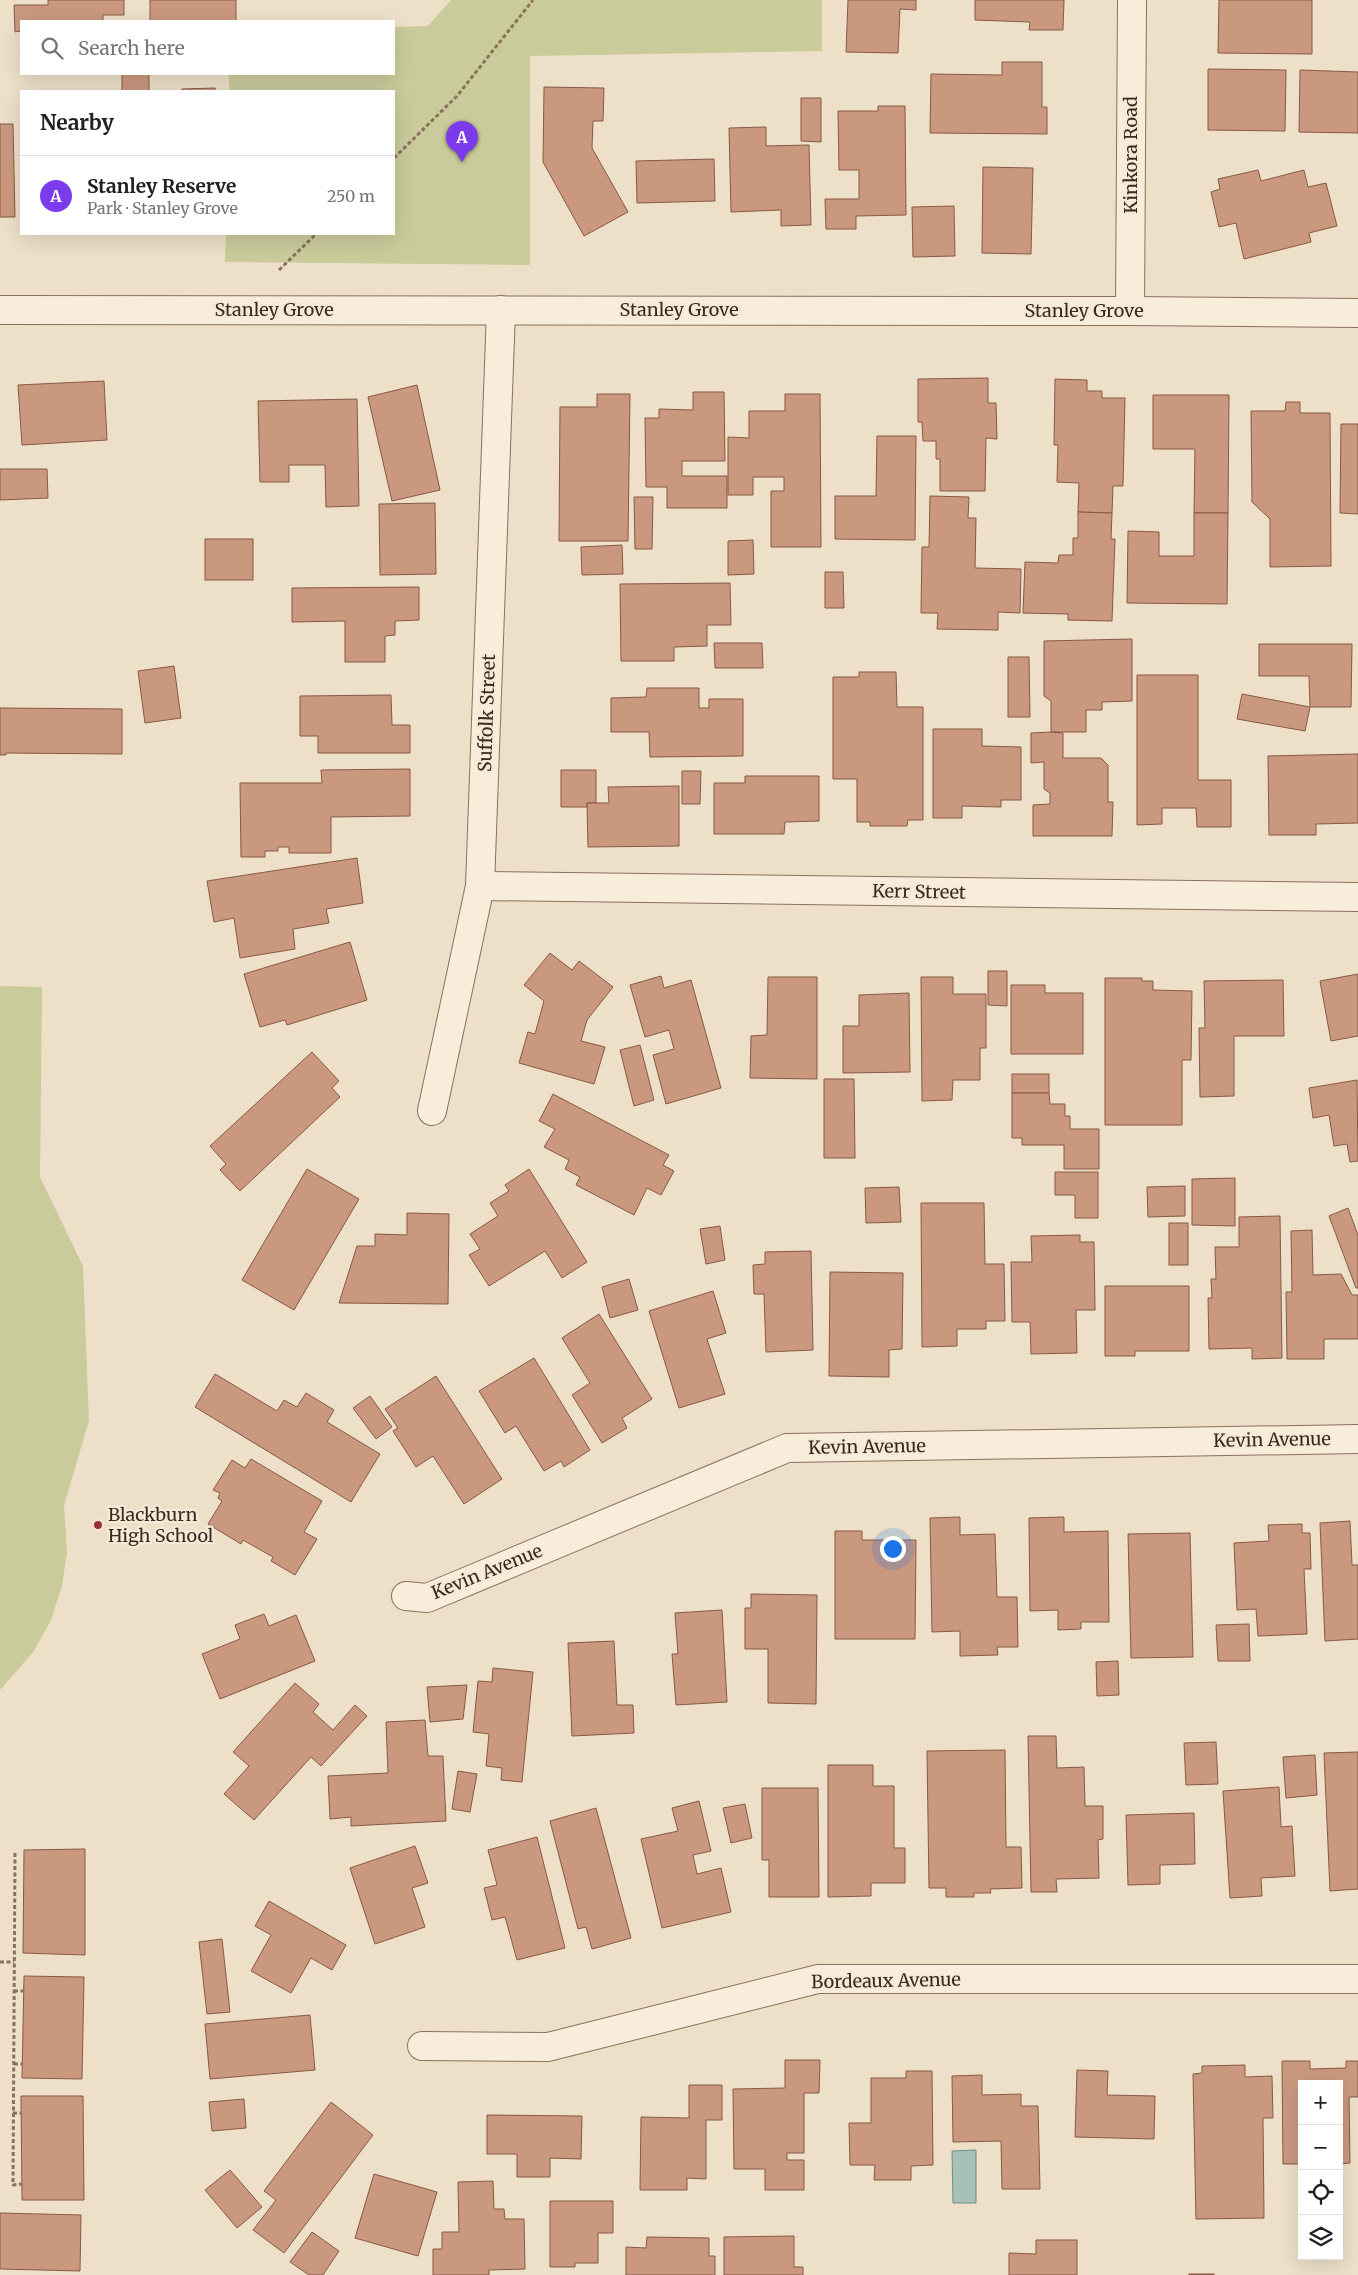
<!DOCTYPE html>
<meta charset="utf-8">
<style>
:root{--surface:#fff;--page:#f6f6f6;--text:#202124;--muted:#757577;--line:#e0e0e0;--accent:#7c3aed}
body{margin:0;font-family:Merriweather,serif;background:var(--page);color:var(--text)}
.controls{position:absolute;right:15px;bottom:15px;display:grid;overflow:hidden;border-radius:0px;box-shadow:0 5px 20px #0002}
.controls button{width:45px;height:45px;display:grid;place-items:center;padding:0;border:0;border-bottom:1px solid var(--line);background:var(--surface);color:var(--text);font:25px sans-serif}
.you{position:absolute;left:892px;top:1548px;width:18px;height:18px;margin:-12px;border:4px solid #fff;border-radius:50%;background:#1a73e8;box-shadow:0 0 0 8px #1a73e833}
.badge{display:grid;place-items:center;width:32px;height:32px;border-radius:50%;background:var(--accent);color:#fff;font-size:16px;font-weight:700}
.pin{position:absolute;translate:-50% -41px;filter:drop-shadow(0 1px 2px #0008)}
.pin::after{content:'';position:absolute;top:26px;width:18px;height:15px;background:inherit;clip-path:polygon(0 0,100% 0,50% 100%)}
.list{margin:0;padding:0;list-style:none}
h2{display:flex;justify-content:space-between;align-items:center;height:65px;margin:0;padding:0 20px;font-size:21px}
h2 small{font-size:16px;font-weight:400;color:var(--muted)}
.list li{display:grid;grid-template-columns:32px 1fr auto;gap:15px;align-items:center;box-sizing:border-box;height:80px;padding:0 20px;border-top:1px solid var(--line)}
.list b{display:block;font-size:19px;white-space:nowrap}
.list p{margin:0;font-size:16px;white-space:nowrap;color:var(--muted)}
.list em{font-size:16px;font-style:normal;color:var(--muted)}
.icon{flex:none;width:28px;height:28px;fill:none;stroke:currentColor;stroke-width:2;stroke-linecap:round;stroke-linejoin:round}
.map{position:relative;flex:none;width:1358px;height:2275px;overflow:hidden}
.search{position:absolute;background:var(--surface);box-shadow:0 5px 20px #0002;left:20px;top:20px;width:375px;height:55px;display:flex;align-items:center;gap:12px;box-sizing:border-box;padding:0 18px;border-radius:0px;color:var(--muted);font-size:19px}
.panel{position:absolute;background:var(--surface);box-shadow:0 5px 20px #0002;left:20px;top:90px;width:375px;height:145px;border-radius:0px}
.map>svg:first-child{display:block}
</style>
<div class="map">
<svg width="1358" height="2275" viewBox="0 0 1358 2275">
<rect width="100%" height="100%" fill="#eddfc8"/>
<g fill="#c9cb9b">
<polygon points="451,0 822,0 822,51 530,56 530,265 225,262 226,234 394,234 394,91 229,91 229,74 394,74 394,27 428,26"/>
<polygon points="0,986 42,987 40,1177 83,1266 89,1421 64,1505 67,1552 62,1586 51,1620 34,1651 0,1690"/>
</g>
<polygon fill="#a8c1b8" stroke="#6f9085" points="976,2150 976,2203 953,2203 952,2151"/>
<g fill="#ca987f" stroke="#875944">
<polygon points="48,0 124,0 124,15 103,15 103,21 21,21 21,31 15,32 14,5 48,5"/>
<rect x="150" y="0" width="86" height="21"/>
<polygon points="848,0 916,0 916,10 900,9 898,53 846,52"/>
<polygon points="975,0 1064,0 1063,30 1029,30 1030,22 975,20"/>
<polygon points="1219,0 1312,0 1312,54 1218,53"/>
<polygon points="1002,62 1042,62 1042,107 1047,107 1047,134 930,133 931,74 1002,75"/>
<polygon points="1208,69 1286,70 1285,131 1208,130"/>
<polygon points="1300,70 1358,72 1358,133 1299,132"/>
<rect x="122" y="74" width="27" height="17"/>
<polygon points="544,87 604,88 603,121 593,121 592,148 628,212 584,236 543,162"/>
<polygon points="215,88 215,91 182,91 182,89"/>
<polygon points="801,98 821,98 821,142 801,141"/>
<polygon points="878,106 905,106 906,215 856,216 856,229 826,229 825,199 859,199 859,170 839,170 838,111 878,111"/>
<polygon points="0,124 13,124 15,217 0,217"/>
<polygon points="766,127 766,146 809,145 811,225 781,226 781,210 731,212 729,128"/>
<polygon points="714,159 715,201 637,203 636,161"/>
<polygon points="983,167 1033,168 1031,254 982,253"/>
<polygon points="1258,170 1261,181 1304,170 1308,187 1326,183 1337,226 1309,233 1311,242 1244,259 1236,223 1219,227 1211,192 1220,189 1218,179"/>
<polygon points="954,206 955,256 913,257 912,207"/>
<polygon points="988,378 988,403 996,403 997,439 986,438 985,491 940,491 940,459 936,459 936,441 923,441 922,422 918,422 918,379"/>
<polygon points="1055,379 1087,380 1087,391 1102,391 1102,398 1125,398 1123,486 1113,486 1112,513 1078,512 1079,483 1057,482 1058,445 1054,445"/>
<polygon points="104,381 107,440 22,445 18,385"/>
<polygon points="417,385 440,490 392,501 368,397"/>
<polygon points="693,392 724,392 725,461 682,461 682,476 727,476 727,508 667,508 667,487 646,487 645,418 659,418 659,409 693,410"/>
<polygon points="597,394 630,394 628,541 559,541 560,407 597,407"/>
<polygon points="785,394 820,394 821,547 771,547 771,491 784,491 784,477 753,477 753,495 728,495 728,437 749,438 749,411 785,411"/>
<polygon points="1153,395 1229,395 1228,513 1194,513 1195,449 1153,449"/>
<polygon points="357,399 359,506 326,507 325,465 289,465 289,482 260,482 258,401"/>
<polygon points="1286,402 1300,402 1300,413 1330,413 1331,566 1270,567 1270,519 1252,502 1251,411 1285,411"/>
<polygon points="1341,424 1358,424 1358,514 1340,513"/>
<polygon points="877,436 916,436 915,540 835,539 835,496 876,496"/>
<polygon points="0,469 47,469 48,498 0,500"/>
<polygon points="930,496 969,497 968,518 976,518 975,568 1021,569 1020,613 998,612 998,630 937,629 938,613 921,613 922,547 929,547"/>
<polygon points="634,497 653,497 652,549 635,549"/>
<polygon points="435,503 436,574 380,575 379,504"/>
<polygon points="1078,512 1112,513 1111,539 1115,539 1112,621 1068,620 1068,614 1023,613 1025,562 1058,563 1059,555 1073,555 1073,538 1078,538"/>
<polygon points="1194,513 1228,513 1227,604 1127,603 1128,531 1159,532 1159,556 1194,556"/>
<rect x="205" y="539" width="48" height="41"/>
<polygon points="753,540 754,574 728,575 728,541"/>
<polygon points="622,545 623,574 582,575 581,547"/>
<polygon points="825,572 843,572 844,608 825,608"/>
<polygon points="730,583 731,625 707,625 707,646 674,647 674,661 621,661 620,584"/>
<polygon points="419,587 419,620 395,621 395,635 385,636 385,662 345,662 345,621 292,622 292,588"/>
<polygon points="1132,639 1132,701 1102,702 1102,710 1086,710 1086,732 1051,732 1051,701 1044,696 1044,641"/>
<polygon points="714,643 762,643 763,668 715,668"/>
<polygon points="1259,644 1352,644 1351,707 1310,707 1309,676 1259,676"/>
<polygon points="1008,657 1029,657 1030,717 1008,717"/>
<polygon points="174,666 181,718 145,723 138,671"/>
<polygon points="859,672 896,672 897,707 923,707 923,820 908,820 907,826 870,826 870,822 857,822 857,779 833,779 833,677 859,677"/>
<polygon points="1137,675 1198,675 1198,780 1231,780 1231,827 1197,827 1196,808 1162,808 1162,824 1137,825"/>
<polygon points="647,688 699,688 699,708 709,708 709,699 743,699 743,756 650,757 649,732 611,732 611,698 646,697"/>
<polygon points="1242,694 1310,707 1305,731 1237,719"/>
<polygon points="391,695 392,725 410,725 410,753 318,753 318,736 300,736 300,696"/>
<polygon points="0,708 122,709 122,754 6,753 6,755 0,755"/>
<polygon points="933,729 982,729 982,746 1021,747 1021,800 1001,800 1001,807 962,806 962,818 933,818"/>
<polygon points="1051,732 1063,733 1063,758 1101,758 1108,765 1108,802 1113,802 1112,836 1033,836 1033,805 1050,804 1050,793 1044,789 1044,762 1031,763 1031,733"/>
<polygon points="1358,754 1358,823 1316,824 1316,835 1269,835 1268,756"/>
<polygon points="410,769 410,816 331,817 331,853 289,853 289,847 278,847 278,851 265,851 265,857 241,857 240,783 322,783 321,770"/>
<polygon points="561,770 596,770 596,803 587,803 587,807 561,807"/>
<polygon points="682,771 701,771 700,804 682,804"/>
<polygon points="745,776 819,776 819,821 785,822 784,834 714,834 714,783 745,783"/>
<polygon points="679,786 679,846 588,847 587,803 609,803 608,787"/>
<polygon points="357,858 363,903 326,909 329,923 293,929 295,949 240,958 234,918 214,922 207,881"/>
<polygon points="350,942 367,1000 287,1025 285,1020 260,1027 244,974"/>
<polygon points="550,953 572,970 579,961 613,987 587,1020 581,1041 605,1047 594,1084 519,1063 528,1032 535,1034 544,1001 524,985"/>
<polygon points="988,971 1007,971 1007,1006 988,1005"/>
<polygon points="1358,974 1358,1036 1331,1041 1320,981"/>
<polygon points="661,976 664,988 691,980 721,1088 666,1104 653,1055 674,1049 669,1030 645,1037 630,985"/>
<polygon points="768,977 817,977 817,1079 750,1078 751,1036 767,1035"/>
<polygon points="921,977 953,977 953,994 986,994 986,1048 980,1048 980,1080 953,1080 952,1100 922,1101"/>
<polygon points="1105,978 1142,978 1142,981 1153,981 1153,990 1192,991 1191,1060 1182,1060 1182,1125 1105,1125"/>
<polygon points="1283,980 1284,1036 1234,1036 1234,1096 1200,1097 1199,1028 1205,1028 1204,981"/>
<polygon points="1011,985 1045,985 1045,993 1083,993 1083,1054 1011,1054"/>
<polygon points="909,993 910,1072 843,1073 843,1026 859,1026 859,995"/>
<polygon points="640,1045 654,1100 634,1106 620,1050"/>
<polygon points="312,1052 339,1081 332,1088 340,1097 240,1191 220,1170 226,1164 210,1146"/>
<rect x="1012" y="1074" width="37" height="19"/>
<polygon points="824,1079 854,1079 855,1158 824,1158"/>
<polygon points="1357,1080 1358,1161 1350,1162 1347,1144 1334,1146 1329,1115 1313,1118 1309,1088"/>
<polygon points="1012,1093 1049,1093 1050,1104 1065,1104 1065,1116 1070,1116 1070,1129 1099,1129 1099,1169 1064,1169 1064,1145 1022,1145 1022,1138 1012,1138"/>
<polygon points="553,1094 669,1155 663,1165 674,1171 661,1195 647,1188 634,1215 576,1185 580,1177 565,1169 569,1160 544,1147 555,1129 539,1121"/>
<polygon points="307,1169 359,1199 294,1310 242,1280"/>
<polygon points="529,1169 587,1262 562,1278 545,1251 489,1286 469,1255 480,1249 470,1234 498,1216 490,1203 509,1191 505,1185"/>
<polygon points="1055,1172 1098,1172 1098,1218 1075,1218 1075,1195 1055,1195"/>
<polygon points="1235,1178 1235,1226 1192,1225 1192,1179"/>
<polygon points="1185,1186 1185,1216 1148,1217 1147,1187"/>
<polygon points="899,1187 901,1222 866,1223 865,1188"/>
<polygon points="921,1203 984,1203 985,1264 1004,1264 1005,1321 986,1321 986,1329 957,1329 957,1346 922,1347"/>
<polygon points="1348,1208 1358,1235 1358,1288 1356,1288 1329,1216"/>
<polygon points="407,1213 449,1214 448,1304 339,1303 357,1246 375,1246 375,1234 407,1235"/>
<polygon points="1280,1216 1282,1358 1252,1359 1252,1348 1209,1349 1208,1298 1212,1298 1211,1279 1216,1279 1215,1247 1239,1247 1239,1217"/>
<rect x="1169" y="1223" width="19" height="42"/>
<polygon points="720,1226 725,1260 706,1264 700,1229"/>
<polygon points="1312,1230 1313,1275 1341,1274 1352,1295 1358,1295 1358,1339 1324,1339 1324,1359 1287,1359 1286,1292 1292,1292 1291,1231"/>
<polygon points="1080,1235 1080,1242 1094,1242 1095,1310 1076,1310 1077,1353 1031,1354 1030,1322 1012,1322 1011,1262 1032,1262 1031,1236"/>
<polygon points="811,1251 813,1350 766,1352 764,1294 754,1294 753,1265 765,1264 765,1252"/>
<polygon points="830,1272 903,1273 902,1349 889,1350 889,1377 829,1376"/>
<polygon points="629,1279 638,1310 610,1318 602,1287"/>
<polygon points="1105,1286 1189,1286 1189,1351 1135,1351 1135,1356 1105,1356"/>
<polygon points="713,1291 726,1333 707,1339 725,1394 679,1408 649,1311"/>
<polygon points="599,1314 652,1399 622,1418 627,1428 602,1443 572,1395 590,1383 562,1338"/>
<polygon points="534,1358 590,1450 564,1467 561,1461 544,1471 516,1426 505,1433 479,1391"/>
<polygon points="215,1374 277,1411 284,1400 297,1407 306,1393 334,1410 327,1422 380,1454 351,1502 195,1407"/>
<polygon points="436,1376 502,1479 464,1504 433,1456 416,1467 393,1431 398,1428 385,1409"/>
<polygon points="370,1396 392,1427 376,1439 353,1408"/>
<polygon points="251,1459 322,1501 304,1532 317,1539 295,1575 271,1561 273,1557 243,1540 241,1544 208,1524 222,1501 218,1498 220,1493 213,1490 232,1460 245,1468"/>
<polygon points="960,1517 960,1535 995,1534 997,1597 1017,1597 1018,1647 997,1647 998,1655 960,1656 960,1631 932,1632 930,1518"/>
<polygon points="1064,1517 1064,1532 1108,1531 1109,1622 1081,1622 1081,1629 1058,1630 1058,1610 1030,1611 1029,1518"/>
<polygon points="1350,1521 1352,1565 1358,1565 1358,1639 1325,1641 1320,1523"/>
<polygon points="1302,1524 1302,1533 1310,1533 1311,1569 1304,1569 1307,1634 1258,1636 1256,1609 1237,1610 1234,1543 1269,1541 1268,1525"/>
<polygon points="835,1531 862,1531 862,1540 916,1540 915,1639 835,1639"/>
<polygon points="1190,1533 1193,1657 1131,1658 1128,1534"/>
<polygon points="751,1594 817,1595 816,1704 768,1703 768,1649 745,1649 745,1608 751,1608"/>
<polygon points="722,1610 727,1702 676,1705 672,1654 678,1654 675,1613"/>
<polygon points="264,1614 269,1626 296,1615 315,1661 220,1699 202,1654 240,1639 235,1625"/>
<polygon points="1249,1624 1250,1661 1218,1661 1216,1625"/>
<polygon points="614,1641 617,1705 633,1705 634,1733 572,1736 568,1643"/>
<polygon points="1118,1661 1119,1695 1097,1696 1096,1662"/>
<polygon points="493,1668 533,1672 522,1782 501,1780 502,1768 486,1766 489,1734 473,1732 478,1681 492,1682"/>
<polygon points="295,1683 319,1704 313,1712 333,1730 355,1705 367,1716 321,1766 311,1757 254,1820 224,1794 249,1766 233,1752"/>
<polygon points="467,1685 463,1719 430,1722 427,1687"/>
<polygon points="425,1720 428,1756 443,1756 446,1821 351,1826 351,1817 330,1819 328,1776 388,1773 386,1722"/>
<polygon points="1028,1736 1056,1736 1057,1768 1084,1767 1085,1806 1103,1806 1103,1839 1098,1840 1099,1878 1056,1879 1057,1892 1031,1892"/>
<polygon points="1216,1742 1218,1784 1186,1785 1184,1743"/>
<polygon points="1005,1750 1006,1847 1021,1847 1022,1888 990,1889 991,1893 974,1893 974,1897 946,1897 946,1888 929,1888 927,1751"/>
<polygon points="1358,1752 1358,1889 1330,1891 1324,1753"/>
<polygon points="1315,1755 1317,1795 1286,1798 1283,1757"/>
<polygon points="828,1765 873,1765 873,1786 894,1786 894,1848 905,1848 905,1883 871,1883 871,1896 828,1897"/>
<polygon points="458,1771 477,1774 470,1812 452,1809"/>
<polygon points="1279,1787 1281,1827 1292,1826 1295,1876 1261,1878 1262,1896 1230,1898 1223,1791"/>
<polygon points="762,1788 818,1788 819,1897 769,1897 769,1860 762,1860"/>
<polygon points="699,1801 711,1851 693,1855 697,1874 721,1868 731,1912 662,1928 641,1839 678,1831 672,1808"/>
<polygon points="745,1804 752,1838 731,1843 723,1808"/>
<polygon points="596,1808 631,1938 592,1949 586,1927 578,1929 550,1821"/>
<polygon points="1194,1813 1195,1864 1160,1865 1160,1884 1128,1885 1126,1815"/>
<polygon points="537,1837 565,1948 517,1960 505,1917 492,1920 484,1888 497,1885 488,1850"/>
<polygon points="415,1846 428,1883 412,1888 425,1927 375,1944 350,1868"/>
<polygon points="85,1849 85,1955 23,1953 24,1850"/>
<polygon points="269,1901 346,1945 332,1970 311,1958 291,1993 251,1971 271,1935 255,1926"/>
<polygon points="222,1939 230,2012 207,2014 199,1942"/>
<polygon points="24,1976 84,1977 82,2079 22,2078"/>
<polygon points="310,2015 315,2070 210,2079 205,2024"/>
<polygon points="785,2060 820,2060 819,2093 804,2093 804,2153 787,2153 787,2160 804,2160 804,2190 765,2190 765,2169 734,2169 733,2089 785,2088"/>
<polygon points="1282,2061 1310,2061 1310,2069 1346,2068 1346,2061 1358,2061 1358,2097 1349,2097 1350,2163 1339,2164 1339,2084 1302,2084 1302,2164 1283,2164"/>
<polygon points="1245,2065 1245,2077 1272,2076 1273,2118 1263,2118 1264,2218 1196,2219 1193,2074 1202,2073 1202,2066"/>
<polygon points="1077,2070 1108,2071 1107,2095 1155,2096 1154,2139 1075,2137"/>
<polygon points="906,2071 932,2071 933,2165 911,2166 911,2180 874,2180 875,2165 850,2165 849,2123 871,2123 871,2078 906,2078"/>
<polygon points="982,2075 982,2095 1021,2094 1021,2106 1038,2106 1040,2189 1002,2189 1001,2141 953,2142 952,2076"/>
<polygon points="689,2085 722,2085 722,2120 706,2120 706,2179 687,2178 687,2190 640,2190 641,2117 689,2118"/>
<polygon points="21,2096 83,2096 84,2200 22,2200"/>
<polygon points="244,2099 246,2128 212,2131 209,2102"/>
<polygon points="331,2102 373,2135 284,2253 253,2230 276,2200 264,2191"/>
<polygon points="487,2115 582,2116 581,2159 550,2158 550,2177 517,2177 517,2154 487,2154"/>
<polygon points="230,2170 262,2207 237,2228 205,2190"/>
<polygon points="374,2174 437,2192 418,2256 355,2238"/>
<polygon points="493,2181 494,2209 504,2209 505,2219 524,2219 525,2269 489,2270 489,2275 433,2275 433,2249 442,2249 442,2232 459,2232 458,2182"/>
<polygon points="550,2201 613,2201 613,2233 598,2233 598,2263 575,2263 575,2267 550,2267"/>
<polygon points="0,2213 81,2215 80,2271 0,2269"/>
<polygon points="312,2232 339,2251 323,2275 309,2275 290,2262"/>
<polygon points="794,2236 794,2267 803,2267 803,2275 724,2275 724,2237"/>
<polygon points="647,2237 709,2238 709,2256 715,2256 715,2275 626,2275 626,2247 646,2248"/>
<polygon points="1036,2240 1077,2240 1077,2275 1009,2275 1009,2253 1036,2254"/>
<rect x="1189" y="2274" width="25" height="1"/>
</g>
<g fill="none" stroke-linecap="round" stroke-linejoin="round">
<g stroke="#89715d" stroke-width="30">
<g id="minor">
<polyline points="0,310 1130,311 1358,313"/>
<polyline points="1130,311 1132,0"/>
<polyline points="480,886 1358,897"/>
<polyline points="432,1111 480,886 501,310"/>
<polyline points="406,1596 427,1598 787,1448 1358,1439"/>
<polyline points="422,2046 548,2047 818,1979 1358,1979"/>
</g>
</g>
<g stroke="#89715d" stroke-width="3" stroke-dasharray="4 2.5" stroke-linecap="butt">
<polyline points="394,158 457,96 533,0"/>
<polyline points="279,270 316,234"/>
<polyline points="15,1853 13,2185 22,2184"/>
<polyline points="0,1962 14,1962"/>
<polyline points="14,1991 24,1991"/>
<polyline points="14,2064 22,2064"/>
<polyline points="13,2113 21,2113"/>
</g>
<use href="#minor" stroke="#f8eddb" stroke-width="28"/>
</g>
<circle fill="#962f38" stroke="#f5ead7" stroke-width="2" cx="98" cy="1525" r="5"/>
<g text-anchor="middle" stroke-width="4.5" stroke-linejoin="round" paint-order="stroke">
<g font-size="18" fill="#392a20" stroke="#f5ead7">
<text transform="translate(1131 155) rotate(-90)" y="6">Kinkora Road</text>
<text x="274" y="316">Stanley Grove</text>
<text x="679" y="316">Stanley Grove</text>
<text x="1084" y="317">Stanley Grove</text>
<text transform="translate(487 713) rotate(-88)" y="6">Suffolk Street</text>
<text transform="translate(919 892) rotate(1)" y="6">Kerr Street</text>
<text transform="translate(1272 1440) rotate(-1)" y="6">Kevin Avenue</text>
<text transform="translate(867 1447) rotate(-1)" y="6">Kevin Avenue</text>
<text transform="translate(487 1572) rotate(-22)" y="6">Kevin Avenue</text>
<text transform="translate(886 1981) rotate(-1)" y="6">Bordeaux Avenue</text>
</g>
<g font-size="18" fill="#392a20" stroke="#f5ead7" text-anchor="start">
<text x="108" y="1521">Blackburn<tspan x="108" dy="21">High School</tspan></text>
</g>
</g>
</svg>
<div class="controls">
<button>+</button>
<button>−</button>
<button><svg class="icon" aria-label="locate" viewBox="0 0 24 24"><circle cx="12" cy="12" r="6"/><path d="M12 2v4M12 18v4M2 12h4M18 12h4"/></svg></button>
<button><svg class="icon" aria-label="layers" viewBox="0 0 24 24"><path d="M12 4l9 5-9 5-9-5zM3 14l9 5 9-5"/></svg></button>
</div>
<div class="you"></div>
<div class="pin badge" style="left:462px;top:162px">A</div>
<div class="search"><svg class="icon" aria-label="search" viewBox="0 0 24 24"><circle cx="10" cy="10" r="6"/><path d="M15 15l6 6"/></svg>Search here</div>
<section class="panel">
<h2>Nearby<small></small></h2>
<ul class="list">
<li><span class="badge">A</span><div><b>Stanley Reserve</b><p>Park · Stanley Grove</p></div><em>250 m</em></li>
</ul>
</section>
</div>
